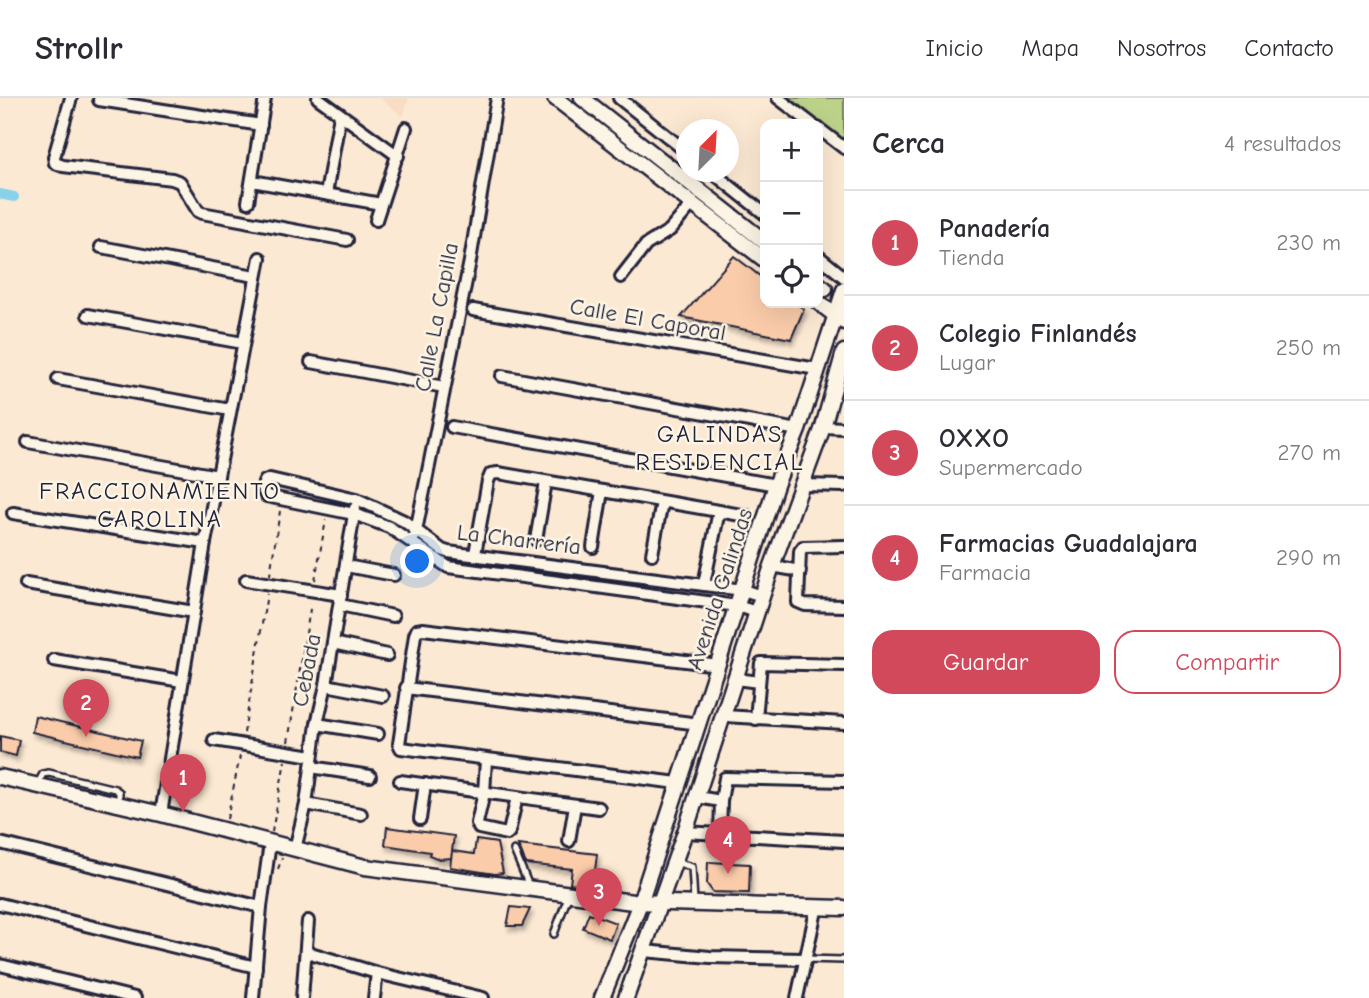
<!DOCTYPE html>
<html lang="es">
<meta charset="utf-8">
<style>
:root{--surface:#fff;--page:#f2f2f3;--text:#2b2b33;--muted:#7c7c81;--line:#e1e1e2;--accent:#d1495b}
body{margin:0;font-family:"Comic Neue",sans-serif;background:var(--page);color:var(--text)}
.controls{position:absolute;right:21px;top:21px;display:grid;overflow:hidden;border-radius:14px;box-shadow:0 7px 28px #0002}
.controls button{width:63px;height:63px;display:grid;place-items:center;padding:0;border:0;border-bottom:2px solid var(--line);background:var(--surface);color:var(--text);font:35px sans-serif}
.compass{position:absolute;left:676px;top:21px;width:63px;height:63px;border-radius:50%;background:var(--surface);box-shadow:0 7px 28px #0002;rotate:24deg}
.you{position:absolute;left:418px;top:464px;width:24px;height:24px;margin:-18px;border:5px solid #fff;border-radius:50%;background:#1a73e8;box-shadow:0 0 0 10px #1a73e833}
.badge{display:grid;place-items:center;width:46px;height:46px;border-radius:50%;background:var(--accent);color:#fff;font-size:23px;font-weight:700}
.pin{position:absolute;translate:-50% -58px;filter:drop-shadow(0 2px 4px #0008)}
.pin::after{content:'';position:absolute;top:37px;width:24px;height:21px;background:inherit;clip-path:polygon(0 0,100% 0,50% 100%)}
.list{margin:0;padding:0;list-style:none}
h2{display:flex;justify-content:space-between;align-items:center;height:91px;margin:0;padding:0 28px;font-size:30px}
h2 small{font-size:23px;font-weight:400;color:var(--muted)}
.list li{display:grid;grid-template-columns:46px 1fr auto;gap:21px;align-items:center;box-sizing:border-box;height:105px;padding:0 28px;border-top:2px solid var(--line)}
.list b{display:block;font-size:26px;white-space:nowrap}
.list p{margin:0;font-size:23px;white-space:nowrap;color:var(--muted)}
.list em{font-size:23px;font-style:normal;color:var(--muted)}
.actions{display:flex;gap:14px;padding:21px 28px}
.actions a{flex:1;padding:16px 0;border:2px solid var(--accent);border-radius:21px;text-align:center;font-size:24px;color:var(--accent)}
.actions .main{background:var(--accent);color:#fff}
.icon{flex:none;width:38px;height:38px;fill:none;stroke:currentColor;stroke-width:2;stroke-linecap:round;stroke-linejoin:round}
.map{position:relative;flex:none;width:844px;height:900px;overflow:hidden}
header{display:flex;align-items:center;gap:42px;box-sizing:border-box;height:98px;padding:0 35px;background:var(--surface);border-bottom:2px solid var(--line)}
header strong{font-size:33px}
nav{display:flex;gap:38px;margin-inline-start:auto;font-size:24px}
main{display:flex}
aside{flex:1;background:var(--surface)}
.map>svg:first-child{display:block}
</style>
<header>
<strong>Strollr</strong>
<nav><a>Inicio</a><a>Mapa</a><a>Nosotros</a><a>Contacto</a></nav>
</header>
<main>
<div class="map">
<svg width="844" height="900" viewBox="0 0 844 900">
<defs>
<filter id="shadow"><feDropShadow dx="2.5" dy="4.5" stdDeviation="2" flood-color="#0004"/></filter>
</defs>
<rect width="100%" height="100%" fill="#fce9d3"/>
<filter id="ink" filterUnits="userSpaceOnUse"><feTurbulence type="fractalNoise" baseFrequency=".0143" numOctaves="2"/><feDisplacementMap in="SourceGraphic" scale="14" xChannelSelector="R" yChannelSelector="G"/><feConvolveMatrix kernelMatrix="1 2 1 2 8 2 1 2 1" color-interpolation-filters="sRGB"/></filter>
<g filter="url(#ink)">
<polygon fill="#f8dcc4" points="380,0 409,0 403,18"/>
<polygon fill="#bcd289" stroke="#6f7a62" stroke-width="2" points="788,0 844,0 844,44"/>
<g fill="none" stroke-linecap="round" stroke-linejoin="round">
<polyline stroke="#88d1e9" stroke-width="10" points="0,96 14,99"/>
</g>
<g fill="#fbccaa" stroke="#22223b" stroke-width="2" filter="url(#shadow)">
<polygon points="734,158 765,182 765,205 795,205 804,211 791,241 681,219"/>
<polygon points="35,618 141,643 137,659 32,634"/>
<polygon points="0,638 19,642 16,658 0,654"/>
<polygon points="387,729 454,738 452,753 474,756 476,742 497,745 503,775 495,776 450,769 452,754 451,760 439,761 429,757 430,754 385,747"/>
<polygon points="518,747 597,756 593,789 570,786 572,771 526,766"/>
<polygon points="708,764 750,766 749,795 713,794 707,786"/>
<polygon points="511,809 530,811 522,828 507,828"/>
<polygon points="589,815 616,825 610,841 583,830"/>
</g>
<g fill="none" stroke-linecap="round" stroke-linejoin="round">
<g stroke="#22223b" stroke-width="10">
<g id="lane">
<polyline points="37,687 43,676 49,675 115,691 119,694 119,705"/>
<polyline points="514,752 529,788"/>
<polyline points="675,764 692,769 694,803"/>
<polyline points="554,836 569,796"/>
<polyline points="805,861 844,862"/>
</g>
</g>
<g stroke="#22223b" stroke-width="16">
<g id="street">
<polyline points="71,0 54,59 55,65 63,68 172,81 180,84 198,113 202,115 347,142"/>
<polyline points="318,0 398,58"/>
<polyline points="619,0 687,54"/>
<polyline points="778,0 812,26"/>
<polyline points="99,2 261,27"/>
<polyline points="818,30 844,50"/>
<polyline points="712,74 765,116"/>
<polyline points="252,83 381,106"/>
<polyline points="326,96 340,17"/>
<polyline points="248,104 265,0"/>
<polyline points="376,122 406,30"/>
<polyline points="101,149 255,178"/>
<polyline points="818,158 844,179"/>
<polyline points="621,179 646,147 670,132 693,105"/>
<polyline points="473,212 817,271"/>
<polyline points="88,217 243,245"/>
<polyline points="311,264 444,289"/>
<polyline points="502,278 798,332"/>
<polyline points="58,281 230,312"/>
<polyline points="452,329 776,387"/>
<polyline points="823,329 844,330"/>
<polyline points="28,344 218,378"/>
<polyline points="803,387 844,388"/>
<polyline points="13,415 205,445"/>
<polyline points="415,438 470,163 497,0"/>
<polyline points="536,442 546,384"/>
<polyline points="844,448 803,449 800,453 798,504 805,507 844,508"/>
<polyline points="593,449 602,393"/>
<polyline points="475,456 488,383 491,376 498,375 747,418"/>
<polyline points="652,456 662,404"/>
<polyline points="346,468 394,477"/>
<polyline points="772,468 800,473"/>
<polyline points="246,482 341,497"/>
<polyline points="26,486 194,514"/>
<polyline points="704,486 719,413"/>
<polyline points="340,507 393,518"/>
<polyline points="757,514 737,508 448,469 389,429 354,416 266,398 262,390 265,383 270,381 357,401 404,423 442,452 448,454 743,492 762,498"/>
<polyline points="333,545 387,557"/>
<polyline points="54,562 182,583"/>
<polyline points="736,581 759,584"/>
<polyline points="326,587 383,598"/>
<polyline points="406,590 700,626"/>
<polyline points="724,618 844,625"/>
<polyline points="756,621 761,565 844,567"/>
<polyline points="317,626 378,636"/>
<polyline points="214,642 312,658"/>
<polyline points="486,662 484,695 477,725 479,730 507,736 509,734 517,699"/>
<polyline points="311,669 370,678"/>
<polyline points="400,683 599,710"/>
<polyline points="678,685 401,650 399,646 415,537 417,532 423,531 718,567"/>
<polyline points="697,699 721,703"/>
<polyline points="306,706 361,716"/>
<polyline points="161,716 205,445 260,160"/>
<polyline points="420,721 425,686"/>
<polyline points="685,734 844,743"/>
<polyline points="720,736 721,703 725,680 844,683"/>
<polyline points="569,743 575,707"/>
<polyline points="0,745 261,809"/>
<polyline points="295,751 306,706 317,626 326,587 355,410"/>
<polyline points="0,806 256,869"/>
<polyline points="644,853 710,859 805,861"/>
<polyline points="307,854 377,875 483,900"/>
<polyline points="0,867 135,900"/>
<polyline points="253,900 261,809 270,745"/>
<polyline points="302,900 308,823"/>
<polyline points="374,900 377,875"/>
<polyline points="797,900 817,808"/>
</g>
</g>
<g stroke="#22223b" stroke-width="19">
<g id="secondary">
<polyline points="555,0 765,162"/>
<polyline points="582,0 765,144"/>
<polyline points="818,186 825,191"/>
<polyline points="818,204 844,224"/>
<polyline points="0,679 161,716 365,769 633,804 844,810"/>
<polyline points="602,900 640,805 776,387 798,332 844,192"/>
<polyline points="626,900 685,734 772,468 823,329 844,254"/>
</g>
</g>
<g stroke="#22223b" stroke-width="2" stroke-dasharray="5 5" stroke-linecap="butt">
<polyline points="270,477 280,413"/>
<polyline points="315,482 326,422"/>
<polyline points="244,635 267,496"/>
<polyline points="288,644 311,505"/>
<polyline points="227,721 240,658"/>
<polyline points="272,734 285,663"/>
<polyline points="278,771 282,760"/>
</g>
<use href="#lane" stroke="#fcf5e5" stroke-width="5"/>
<use href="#street" stroke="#fcf5e5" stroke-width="10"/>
<use href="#secondary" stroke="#fcf5e5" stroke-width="14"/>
</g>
</g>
<g text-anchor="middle" stroke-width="5" stroke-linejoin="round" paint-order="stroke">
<g font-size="23" fill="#22223b" stroke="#fcf5e5">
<text transform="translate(436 219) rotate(-79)" y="8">Calle La Capilla</text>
<text transform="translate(648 221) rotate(10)" y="8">Calle El Caporal</text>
<text transform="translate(519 441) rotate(7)" y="8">La Charrería</text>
<text transform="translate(719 491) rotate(-72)" y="8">Avenida Galindas</text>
<text transform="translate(306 572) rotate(-79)" y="8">Cebada</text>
</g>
<g font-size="24" letter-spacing="2" fill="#22223b" stroke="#fcf5e5">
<text x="720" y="344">GALINDAS<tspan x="720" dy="28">RESIDENCIAL</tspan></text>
<text x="160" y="401">FRACCIONAMIENTO<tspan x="160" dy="28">CAROLINA</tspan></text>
</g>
</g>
</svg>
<div class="controls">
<button>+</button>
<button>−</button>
<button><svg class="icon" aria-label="locate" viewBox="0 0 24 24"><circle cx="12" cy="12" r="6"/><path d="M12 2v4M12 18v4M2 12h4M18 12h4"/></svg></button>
</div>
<svg class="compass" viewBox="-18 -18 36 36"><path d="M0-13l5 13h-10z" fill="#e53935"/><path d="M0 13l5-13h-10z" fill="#7c7c81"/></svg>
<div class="you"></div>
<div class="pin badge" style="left:183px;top:714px">1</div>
<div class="pin badge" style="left:86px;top:639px">2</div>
<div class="pin badge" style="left:599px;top:828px">3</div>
<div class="pin badge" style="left:728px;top:776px">4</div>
</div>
<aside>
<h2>Cerca<small>4 resultados</small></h2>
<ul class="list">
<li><span class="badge">1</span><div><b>Panadería</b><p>Tienda</p></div><em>230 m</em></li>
<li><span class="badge">2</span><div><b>Colegio Finlandés</b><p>Lugar</p></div><em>250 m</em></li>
<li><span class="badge">3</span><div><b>OXXO</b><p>Supermercado</p></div><em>270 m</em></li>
<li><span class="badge">4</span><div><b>Farmacias Guadalajara</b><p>Farmacia</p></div><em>290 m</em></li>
</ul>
<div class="actions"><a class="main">Guardar</a><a>Compartir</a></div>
</aside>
</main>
